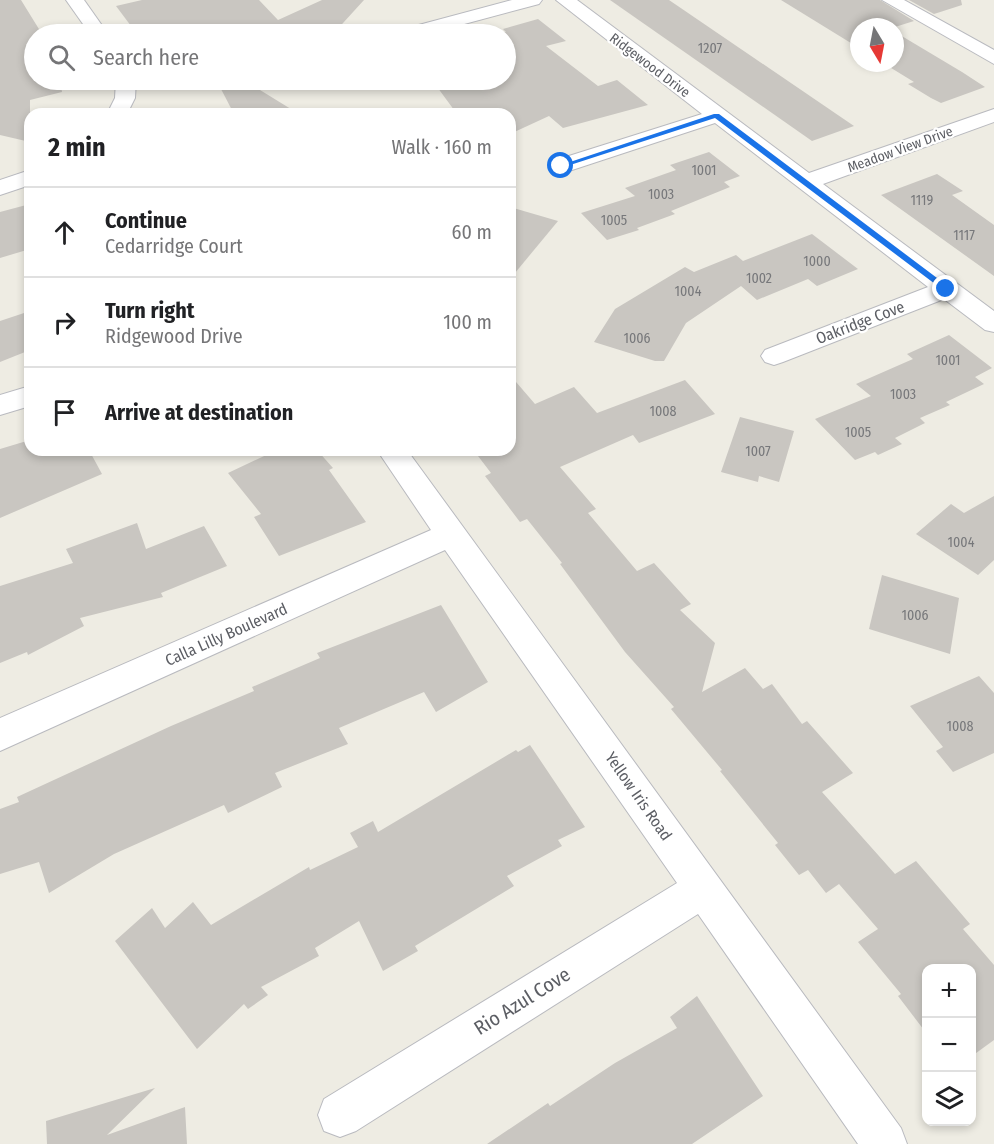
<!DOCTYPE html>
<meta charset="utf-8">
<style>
:root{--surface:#fff;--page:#f6f6f6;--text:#202124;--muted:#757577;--line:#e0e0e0}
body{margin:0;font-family:"Fira Sans Condensed",sans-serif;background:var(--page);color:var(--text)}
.controls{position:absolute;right:18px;bottom:18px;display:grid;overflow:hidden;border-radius:12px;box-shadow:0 3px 9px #0003}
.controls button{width:54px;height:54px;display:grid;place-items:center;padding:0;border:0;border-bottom:2px solid var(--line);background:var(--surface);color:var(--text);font:30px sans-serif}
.compass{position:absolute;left:850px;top:18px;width:54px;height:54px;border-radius:50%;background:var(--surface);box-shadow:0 3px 9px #0003;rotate:170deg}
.stop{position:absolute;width:18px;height:18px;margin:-14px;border:4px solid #1a73e8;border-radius:50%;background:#fff}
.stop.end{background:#1a73e8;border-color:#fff;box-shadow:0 2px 6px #0008}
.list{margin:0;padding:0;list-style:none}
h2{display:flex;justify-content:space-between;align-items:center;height:78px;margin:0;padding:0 24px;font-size:26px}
h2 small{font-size:20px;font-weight:400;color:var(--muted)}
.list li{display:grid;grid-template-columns:39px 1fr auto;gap:18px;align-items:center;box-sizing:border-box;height:90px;padding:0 24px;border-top:2px solid var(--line)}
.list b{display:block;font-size:22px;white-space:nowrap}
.list p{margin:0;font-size:20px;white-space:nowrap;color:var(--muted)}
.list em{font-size:20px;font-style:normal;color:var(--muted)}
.icon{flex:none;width:33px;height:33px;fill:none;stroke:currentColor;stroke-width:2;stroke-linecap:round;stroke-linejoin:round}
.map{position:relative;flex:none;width:994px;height:1144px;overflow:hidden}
.search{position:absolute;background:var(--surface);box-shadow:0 3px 9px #0003;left:24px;top:24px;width:492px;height:66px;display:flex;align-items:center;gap:15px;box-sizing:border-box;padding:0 21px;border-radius:33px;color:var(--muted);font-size:22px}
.panel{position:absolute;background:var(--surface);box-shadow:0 3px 9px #0003;left:24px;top:108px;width:492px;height:348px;border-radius:18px}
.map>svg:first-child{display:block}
</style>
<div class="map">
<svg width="994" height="1144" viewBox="0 0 994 1144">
<rect width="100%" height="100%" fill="#eeece3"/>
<g fill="#c9c6c1">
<polygon points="0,0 21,0 42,34 34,34 34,80 60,80 62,92 30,100 30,142 0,135"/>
<polygon points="142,0 259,0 278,20 322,0 364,0 333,34 288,30 291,33 244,26 212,34 137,34 116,6"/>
<polygon points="610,0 669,0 854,126 812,141"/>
<polygon points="781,0 880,0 914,21 895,27 859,27 859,48"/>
<polygon points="909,0 961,0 962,5 934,14"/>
<polygon points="538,19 566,41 546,46 598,86 617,80 648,105 563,128 549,116 510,134 510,114 457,114 432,80 506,80 506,34 497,34 506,32 503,29"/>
<polygon points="895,32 962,72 985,87 941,103 931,98 908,84 914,82 883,63 895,63"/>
<polygon points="243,80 260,90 299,114 234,114 221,89"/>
<polygon points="709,152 740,176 724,182 730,187 671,211 675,214 637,228 639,230 607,240 581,213 635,196 625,188 676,170 670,165"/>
<polygon points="937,174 963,191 952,195 994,225 994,276 881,195"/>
<polygon points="30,204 30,249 0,258 0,212"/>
<polygon points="510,207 558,221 510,279"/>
<polygon points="812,234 858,269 817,286 808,279 757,300 741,286 686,323 664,361 655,361 594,342 615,309 685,267 694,272 736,255 743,261"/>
<polygon points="30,311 30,350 0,362 0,321"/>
<polygon points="949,335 992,368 975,377 984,384 946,402 950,405 920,418 925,423 895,438 902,444 878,455 875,452 855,460 815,419 871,396 856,384 913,359 907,354"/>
<polygon points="510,375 535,404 574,387 597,413 685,380 715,414 639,443 633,435 560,467 596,509 588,513 637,571 654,563 691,604 680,610 715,643 702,692 745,668 763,689 772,684 802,724 807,721 853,773 822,792 895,874 916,861 970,924 963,929 994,965 994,1040 972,1056 972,969 927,969 927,1034 898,996 901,994 858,942 878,929 839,884 826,893 808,870 799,875 775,845 778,843 720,771 722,770 671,709 674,707 625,652 560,564 562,563 527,519 520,522 485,476 491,473 478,456 491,450 510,450"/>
<polygon points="740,417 794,431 779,482 759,476 758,482 721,472"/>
<polygon points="30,440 30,450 89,450 102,474 0,518 0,449"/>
<polygon points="277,450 317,450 333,468 329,470 366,522 279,556 254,517 261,514 228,473"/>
<polygon points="994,496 994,560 978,575 916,534 951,504 964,513"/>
<polygon points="137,523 146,549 204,526 227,566 161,593 163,597 80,618 84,626 28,655 27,652 0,663 0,586 73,563 66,549"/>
<polygon points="882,575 959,598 950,654 869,629"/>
<polygon points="441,605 488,682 436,712 424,692 339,728 348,744 275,773 282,787 228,813 224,805 114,854 49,893 39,862 0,874 0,809 19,802 17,797 171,726 254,691 252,687 320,658 317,653"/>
<polygon points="979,676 994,693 994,753 953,772 936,751 943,747 910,706"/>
<polygon points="530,745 585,827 558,840 562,846 507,876 514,886 415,946 418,951 383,971 359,921 315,948 319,956 261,987 268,995 248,1009 244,1004 197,1049 115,941 152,908 165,928 193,902 211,925 309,867 310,870 358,847 350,833 373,821 378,832 516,750 518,752"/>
<polygon points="697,996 763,1096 692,1144 487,1144 548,1103 550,1106 615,1063 677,1028 670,1017"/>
<polygon points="155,1088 107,1135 185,1107 187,1144 47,1144 46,1121"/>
</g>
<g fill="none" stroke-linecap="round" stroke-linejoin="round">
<g stroke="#b9babf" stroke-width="2">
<g id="minor">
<polygon points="66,0 84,0 108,34 90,34"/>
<polygon points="512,0 542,0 539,4 427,34 397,34 400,30"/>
<polygon points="556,0 577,0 809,173 994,109 994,122 823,184 994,311 994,332 985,330 944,299 783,362 774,365 765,362 761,356 765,350 928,287 715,123 569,171 553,171 550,166 553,161 702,114"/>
<polygon points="882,0 904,0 994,50 994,64"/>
<polygon points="116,80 136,80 135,98 127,114 107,114 115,98"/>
<polygon points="30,170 30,185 0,195 0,180"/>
<polygon points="30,386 30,406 0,415 0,395"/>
<polygon points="377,450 407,450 901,1128 907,1144 858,1144 698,914 356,1131 340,1137 324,1131 318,1115 324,1099 677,883 445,550 0,751 0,718 431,530"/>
</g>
</g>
<use href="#minor" fill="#fff" fill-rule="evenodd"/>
</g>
<polygon fill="#1a73e8" points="714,114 719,114 949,287 949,290 943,290 715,118 564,167 558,166"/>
<g text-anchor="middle" stroke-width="4.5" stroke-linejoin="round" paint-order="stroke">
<g font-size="14" fill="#77787b">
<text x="710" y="53">1207</text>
<text x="704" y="175">1001</text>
<text x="661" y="199">1003</text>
<text x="922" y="205">1119</text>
<text x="614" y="225">1005</text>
<text x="964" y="240">1117</text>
<text x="817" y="266">1000</text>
<text x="759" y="283">1002</text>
<text x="688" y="296">1004</text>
<text x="637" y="343">1006</text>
<text x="948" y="365">1001</text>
<text x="903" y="399">1003</text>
<text x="663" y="416">1008</text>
<text x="858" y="437">1005</text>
<text x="758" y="456">1007</text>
<text x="961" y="547">1004</text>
<text x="915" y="620">1006</text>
<text x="960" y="731">1008</text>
</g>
<g font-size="14" fill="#5c5e64" stroke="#fff">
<text transform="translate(650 65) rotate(37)" y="5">Ridgewood Drive</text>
<text transform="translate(900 149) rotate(-20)" y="5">Meadow View Drive</text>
</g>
<g font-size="16" fill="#5c5e64" stroke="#fff">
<text transform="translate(860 322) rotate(-21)" y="6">Oakridge Cove</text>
<text transform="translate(226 634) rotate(-24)" y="6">Calla Lilly Boulevard</text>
<text transform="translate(639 796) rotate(55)" y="6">Yellow Iris Road</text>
</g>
<g font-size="20" fill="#5c5e64" stroke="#fff">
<text transform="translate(522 1001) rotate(-32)" y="7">Rio Azul Cove</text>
</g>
</g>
</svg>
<div class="controls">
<button>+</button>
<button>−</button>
<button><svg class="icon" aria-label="layers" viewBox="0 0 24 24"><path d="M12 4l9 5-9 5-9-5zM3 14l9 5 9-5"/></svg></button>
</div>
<svg class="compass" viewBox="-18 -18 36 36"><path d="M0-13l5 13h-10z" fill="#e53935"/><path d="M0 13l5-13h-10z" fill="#757577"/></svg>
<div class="stop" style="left:561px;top:166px"></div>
<div class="stop end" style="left:946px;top:289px"></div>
<div class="search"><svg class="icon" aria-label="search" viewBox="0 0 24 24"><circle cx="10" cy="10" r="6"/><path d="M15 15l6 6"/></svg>Search here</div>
<section class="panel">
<h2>2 min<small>Walk · 160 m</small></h2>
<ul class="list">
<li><svg class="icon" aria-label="ahead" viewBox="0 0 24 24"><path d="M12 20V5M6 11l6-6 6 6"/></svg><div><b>Continue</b><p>Cedarridge Court</p></div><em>60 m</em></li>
<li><svg class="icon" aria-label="right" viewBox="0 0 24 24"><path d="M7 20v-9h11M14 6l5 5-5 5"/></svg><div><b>Turn right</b><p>Ridgewood Drive</p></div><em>100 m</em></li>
<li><svg class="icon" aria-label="arrive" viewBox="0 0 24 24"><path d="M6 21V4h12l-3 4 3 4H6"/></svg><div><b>Arrive at destination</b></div></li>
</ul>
</section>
</div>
